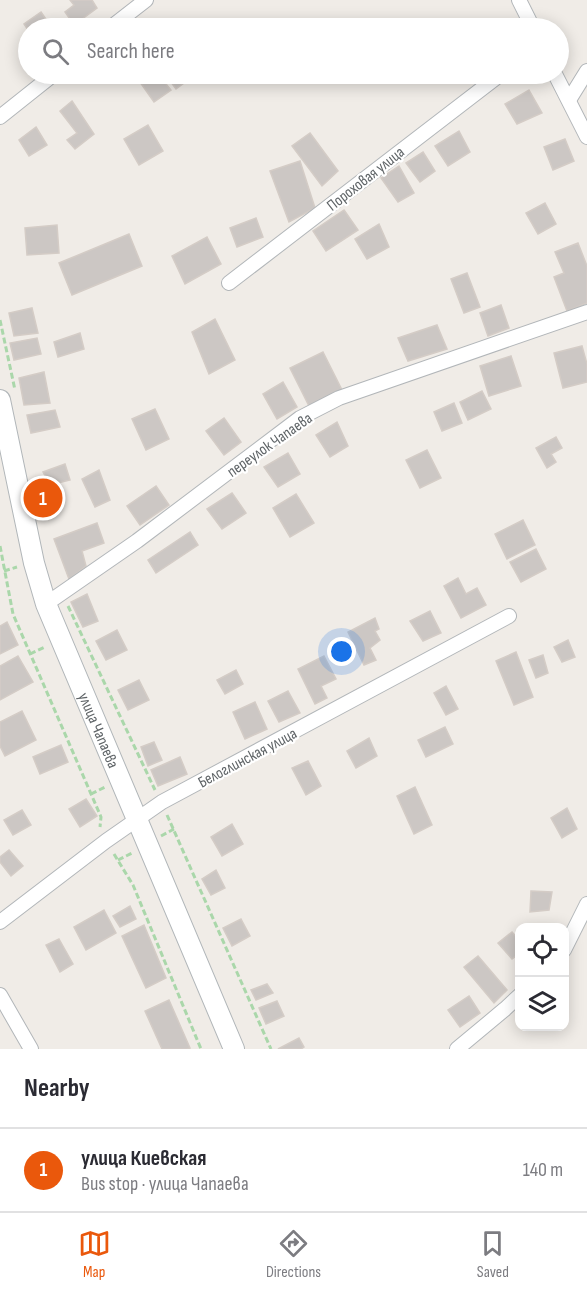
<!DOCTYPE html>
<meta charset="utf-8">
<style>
:root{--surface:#fff;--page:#f7f7f7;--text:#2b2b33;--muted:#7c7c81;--line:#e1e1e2;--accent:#ea580c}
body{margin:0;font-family:"Sofia Sans Condensed",sans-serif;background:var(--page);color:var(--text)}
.controls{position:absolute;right:18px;bottom:18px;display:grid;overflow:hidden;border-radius:12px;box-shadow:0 3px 15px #0003}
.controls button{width:54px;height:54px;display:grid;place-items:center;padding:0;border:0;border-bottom:2px solid var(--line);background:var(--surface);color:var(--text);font:30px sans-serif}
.you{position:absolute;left:342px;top:652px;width:21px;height:21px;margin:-15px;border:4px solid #fff;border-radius:50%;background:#1a73e8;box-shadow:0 0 0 9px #1a73e833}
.badge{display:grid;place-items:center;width:39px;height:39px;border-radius:50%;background:var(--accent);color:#fff;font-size:20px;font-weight:700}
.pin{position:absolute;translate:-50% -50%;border:3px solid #fff;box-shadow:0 2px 6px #0006}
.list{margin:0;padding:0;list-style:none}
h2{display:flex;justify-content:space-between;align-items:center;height:78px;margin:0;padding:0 24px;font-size:26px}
h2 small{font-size:20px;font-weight:400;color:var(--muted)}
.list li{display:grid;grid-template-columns:39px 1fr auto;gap:18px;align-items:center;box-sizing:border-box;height:84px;padding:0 24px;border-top:2px solid var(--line)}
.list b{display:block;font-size:22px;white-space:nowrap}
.list p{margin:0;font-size:20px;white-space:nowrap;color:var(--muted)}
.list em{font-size:20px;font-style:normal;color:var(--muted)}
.icon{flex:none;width:33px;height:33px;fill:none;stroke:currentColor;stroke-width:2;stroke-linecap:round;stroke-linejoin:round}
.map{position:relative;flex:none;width:587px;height:1049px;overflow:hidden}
.search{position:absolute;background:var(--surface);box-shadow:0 3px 15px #0003;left:18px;right:18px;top:18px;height:66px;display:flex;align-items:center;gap:15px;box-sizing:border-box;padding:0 21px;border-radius:33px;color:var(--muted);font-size:22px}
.sheet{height:162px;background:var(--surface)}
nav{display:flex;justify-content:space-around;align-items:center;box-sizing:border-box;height:84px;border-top:2px solid var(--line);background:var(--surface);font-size:16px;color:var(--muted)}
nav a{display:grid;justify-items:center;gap:3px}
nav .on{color:var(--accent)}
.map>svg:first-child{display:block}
</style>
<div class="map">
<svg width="587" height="1049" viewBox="0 0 587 1049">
<rect width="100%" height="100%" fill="#f0ece7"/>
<g fill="#ccc7c4" stroke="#d4ccc6" stroke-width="1.5">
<polygon points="70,0 92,0 97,8 74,25 65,12 74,5"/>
<polygon points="41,12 52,28 28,28 28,30 24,24"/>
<polygon points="137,74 158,74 171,90 154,102 135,75"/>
<polygon points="165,74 184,74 188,80 176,89"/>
<polygon points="529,90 542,113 517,124 505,104"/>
<polygon points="72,101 94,134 75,149 67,140 77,133 60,111"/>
<polygon points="148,125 163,151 139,165 124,139"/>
<polygon points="36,127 47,145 29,156 19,140"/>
<polygon points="459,131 470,152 448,166 435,146"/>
<polygon points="310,133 338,171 322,186 292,146"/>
<polygon points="565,139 574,161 553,170 544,147"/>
<polygon points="423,152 435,171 420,182 406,163"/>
<polygon points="300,161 315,208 289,222 270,171"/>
<polygon points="399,166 414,193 398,202 381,178"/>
<polygon points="545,203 556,224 538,234 526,213"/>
<polygon points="344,210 358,230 326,251 313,231"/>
<polygon points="256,218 263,237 237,247 230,228"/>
<polygon points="379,224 389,247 367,259 355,239"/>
<polygon points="57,225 59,253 27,255 25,228"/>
<polygon points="129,234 142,266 72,295 59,263"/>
<polygon points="207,237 221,264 185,284 172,256"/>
<polygon points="578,243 587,266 587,303 567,311 554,277 564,273 555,252"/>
<polygon points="467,273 480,307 464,313 451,279"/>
<polygon points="501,305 509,328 488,336 480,313"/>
<polygon points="32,308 38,333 14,336 9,313"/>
<polygon points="215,319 235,360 209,374 192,332"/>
<polygon points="437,325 447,349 408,361 398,338"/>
<polygon points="80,333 84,349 58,357 54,342"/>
<polygon points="37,338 41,354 14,360 10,343"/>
<polygon points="582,346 587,364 587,382 563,388 554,353"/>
<polygon points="323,352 342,390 309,406 290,368"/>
<polygon points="511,356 521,386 489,396 480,366"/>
<polygon points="44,372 50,403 24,405 19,378"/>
<polygon points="283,382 297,407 277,419 263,394"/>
<polygon points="482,391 491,409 468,420 460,402"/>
<polygon points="454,403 462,423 442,431 434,412"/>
<polygon points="155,409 169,439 146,450 132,419"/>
<polygon points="55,410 60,427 31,433 27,415"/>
<polygon points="224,418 241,442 224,455 206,431"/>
<polygon points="337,422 348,446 330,457 316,435"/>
<polygon points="556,437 562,448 551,454 556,462 547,468 536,448"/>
<polygon points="427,450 441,478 420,488 406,460"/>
<polygon points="288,453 300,474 278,487 264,467"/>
<polygon points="65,464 70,480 50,485 43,472"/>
<polygon points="99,470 110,500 95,507 82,479"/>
<polygon points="156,486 169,505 140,525 127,506"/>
<polygon points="232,493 246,513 222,529 207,509"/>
<polygon points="296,494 314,523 290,537 273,508"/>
<polygon points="523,520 535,545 507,559 495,534"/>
<polygon points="97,523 104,543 82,551 86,566 69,579 54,539"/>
<polygon points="190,532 198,545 156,573 148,560"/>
<polygon points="536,549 546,569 521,582 510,562"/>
<polygon points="458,578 466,594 477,588 486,605 461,618 444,586"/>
<polygon points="87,594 98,621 83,627 71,602"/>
<polygon points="430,611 441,633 423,641 410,621"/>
<polygon points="375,618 379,629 375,631 380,640 370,648 376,660 364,665 348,632"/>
<polygon points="7,622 18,645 0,654 0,626"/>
<polygon points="117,630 127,650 106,660 96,641"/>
<polygon points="568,640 575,657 562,662 554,647"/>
<polygon points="516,652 533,697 514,705 496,661"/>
<polygon points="543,655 548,673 536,678 529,660"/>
<polygon points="18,656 33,682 0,700 0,666"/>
<polygon points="324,656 336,679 321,686 327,698 315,704 298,669"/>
<polygon points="236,670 243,684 225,694 217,680"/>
<polygon points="139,680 149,700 128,710 118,690"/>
<polygon points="446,686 458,709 446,715 434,693"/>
<polygon points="288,691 300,713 279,722 268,701"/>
<polygon points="255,702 267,729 245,739 233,712"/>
<polygon points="22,711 36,740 5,756 0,746 0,722"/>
<polygon points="445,727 453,744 426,757 418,740"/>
<polygon points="369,738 377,756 356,768 347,751"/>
<polygon points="154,742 162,760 148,766 141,747"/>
<polygon points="61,745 68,762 40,774 33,757"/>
<polygon points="180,757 187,774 158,786 151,770"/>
<polygon points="308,761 321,786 306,795 292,768"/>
<polygon points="415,787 432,825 414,834 397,796"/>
<polygon points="86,799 97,816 80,827 69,809"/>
<polygon points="567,808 577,829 562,838 551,818"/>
<polygon points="22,810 31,825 13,835 4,820"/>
<polygon points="232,824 243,844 222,856 211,837"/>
<polygon points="9,850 23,866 11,876 0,862 0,857"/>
<polygon points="216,870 225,888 211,895 202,879"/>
<polygon points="531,891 552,892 549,910 530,912"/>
<polygon points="130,906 136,919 120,927 113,916"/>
<polygon points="104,910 116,933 86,950 74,927"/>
<polygon points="241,919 250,936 232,946 223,928"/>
<polygon points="144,925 166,978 146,988 122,936"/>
<polygon points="512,932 520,941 520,953 512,959 498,943"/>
<polygon points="59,939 73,964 60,972 46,945"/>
<polygon points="478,956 507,990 494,1003 464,967"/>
<polygon points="267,984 273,993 256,1000 251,990"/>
<polygon points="469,996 480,1013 460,1027 448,1010"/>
<polygon points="169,1000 190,1048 187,1049 162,1049 145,1011"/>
<polygon points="277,1001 284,1016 266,1024 259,1008"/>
<polygon points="299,1038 304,1047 301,1049 278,1049"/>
</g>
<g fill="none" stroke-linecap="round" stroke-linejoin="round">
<g stroke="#b2b6b9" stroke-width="16">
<g id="street">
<polyline points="519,0 533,28"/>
<polyline points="110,28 146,0"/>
<polyline points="555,74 587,137"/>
<polyline points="569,100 587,71"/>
<polyline points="0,117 54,74"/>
<polyline points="229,283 501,74"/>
<polyline points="46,604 137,541 300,418 339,398 587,312"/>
<polyline points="0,922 106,841 162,802 509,616"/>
<polyline points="564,950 587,904"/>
<polyline points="0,995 31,1049"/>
<polyline points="457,1049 505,1009 520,995"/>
</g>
</g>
<g stroke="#b1b6b9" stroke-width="22">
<g id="secondary">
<path id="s1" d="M0,400L34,563L46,604L234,1049"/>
</g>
</g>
<g stroke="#aad7aa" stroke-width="3" stroke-dasharray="6 3" stroke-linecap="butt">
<polyline points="0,320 15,390"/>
<polyline points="0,546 13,614 101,817 100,827"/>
<polyline points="4,571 17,567"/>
<polyline points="68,606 155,790"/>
<polyline points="30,654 45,647"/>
<polyline points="91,794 105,787"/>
<polyline points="167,815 271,1049"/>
<polyline points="161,836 174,829"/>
<polyline points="114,854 133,885 201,1049"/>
<polyline points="118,860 132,853"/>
</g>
<use href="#street" stroke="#fff" stroke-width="14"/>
<use href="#secondary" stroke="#fff" stroke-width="20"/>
</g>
<g text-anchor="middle" stroke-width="4.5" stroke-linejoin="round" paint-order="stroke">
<g font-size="16" fill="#5f6467" stroke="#fff">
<text transform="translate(365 178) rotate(-38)" y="6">Пороховая улица</text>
<text transform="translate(269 444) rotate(-35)" y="6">переулок Чапаева</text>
<text dy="6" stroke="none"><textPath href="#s1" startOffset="346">улица Чапаева</textPath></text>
<text transform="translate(247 757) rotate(-28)" y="6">Белоглинская улица</text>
</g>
</g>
</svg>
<div class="controls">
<button><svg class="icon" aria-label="locate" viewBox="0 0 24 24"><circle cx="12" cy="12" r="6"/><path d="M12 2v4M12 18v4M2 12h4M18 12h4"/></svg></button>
<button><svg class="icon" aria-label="layers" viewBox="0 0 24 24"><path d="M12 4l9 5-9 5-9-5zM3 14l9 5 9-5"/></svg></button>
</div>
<div class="you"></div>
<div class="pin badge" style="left:43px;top:498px">1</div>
<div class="search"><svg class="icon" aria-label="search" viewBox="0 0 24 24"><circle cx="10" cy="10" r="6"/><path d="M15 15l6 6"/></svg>Search here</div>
</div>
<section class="sheet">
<h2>Nearby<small></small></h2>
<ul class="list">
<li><span class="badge">1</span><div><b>улица Киевская</b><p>Bus stop · улица Чапаева</p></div><em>140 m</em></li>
</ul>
</section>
<nav>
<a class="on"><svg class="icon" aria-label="map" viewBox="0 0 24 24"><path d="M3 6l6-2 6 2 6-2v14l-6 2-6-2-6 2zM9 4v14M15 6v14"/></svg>Map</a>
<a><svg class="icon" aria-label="directions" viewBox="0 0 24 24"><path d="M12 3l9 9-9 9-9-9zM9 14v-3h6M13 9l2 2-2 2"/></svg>Directions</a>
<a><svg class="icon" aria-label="saved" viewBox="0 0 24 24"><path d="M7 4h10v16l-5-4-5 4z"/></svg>Saved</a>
</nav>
